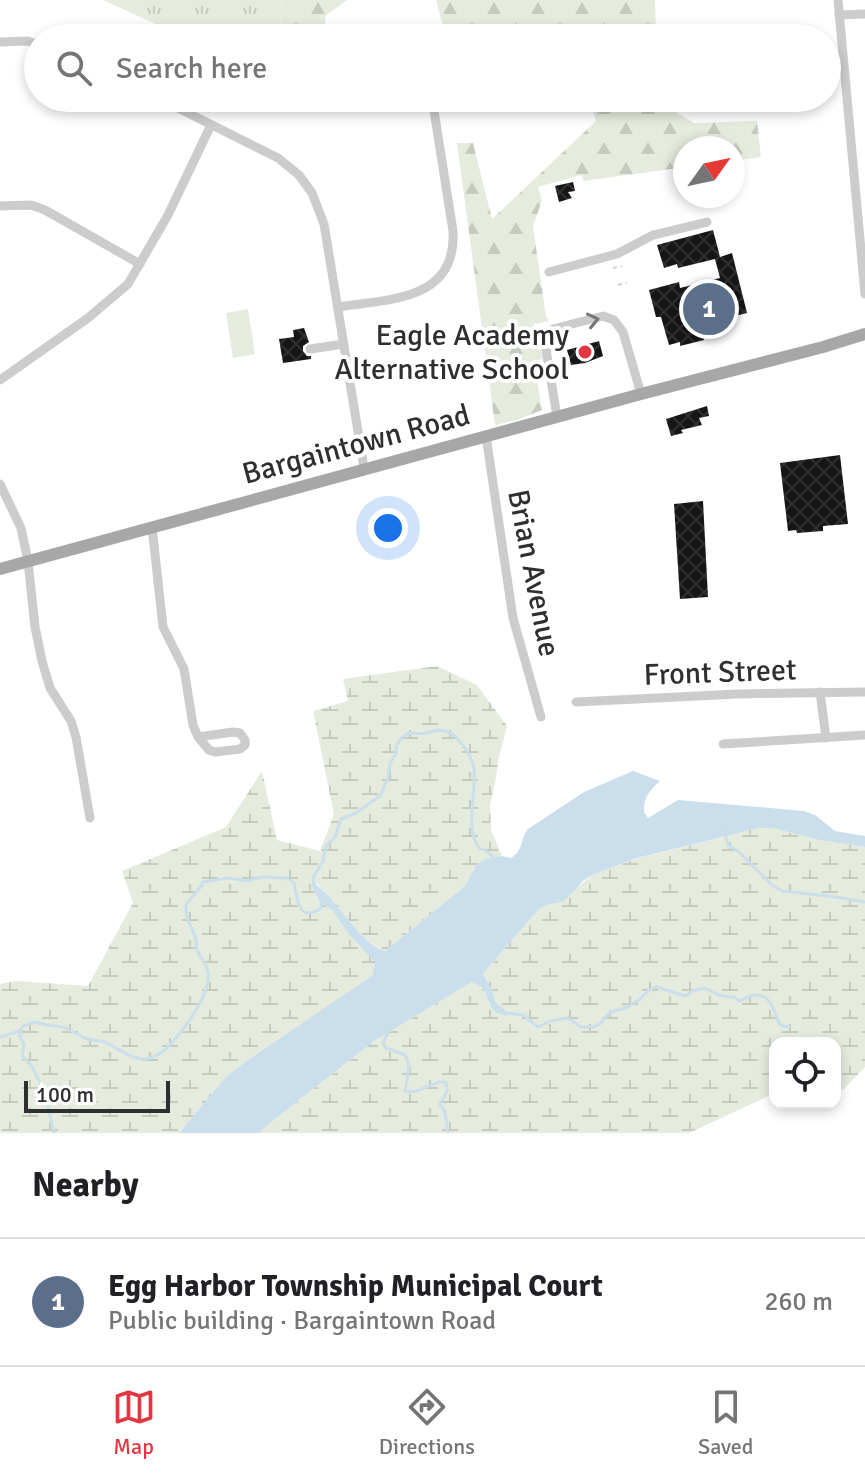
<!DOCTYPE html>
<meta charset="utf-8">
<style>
:root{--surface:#fff;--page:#f2f2f2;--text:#202124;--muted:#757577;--line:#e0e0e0;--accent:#e23641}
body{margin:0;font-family:Signika,sans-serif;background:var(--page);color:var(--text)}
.controls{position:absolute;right:24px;bottom:24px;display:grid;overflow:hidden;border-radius:16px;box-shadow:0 4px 12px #0003}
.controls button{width:72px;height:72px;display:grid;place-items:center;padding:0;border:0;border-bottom:2px solid var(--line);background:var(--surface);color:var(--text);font:40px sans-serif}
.compass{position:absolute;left:673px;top:136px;width:72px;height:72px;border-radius:50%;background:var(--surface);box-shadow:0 4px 12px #0003;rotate:57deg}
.scale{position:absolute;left:24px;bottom:20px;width:146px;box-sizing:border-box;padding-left:8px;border:4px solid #2f2f2f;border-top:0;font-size:22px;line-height:28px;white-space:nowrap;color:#2f2f2f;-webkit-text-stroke:6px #fff;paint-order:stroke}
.you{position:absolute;left:388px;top:528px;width:28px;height:28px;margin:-20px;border:6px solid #fff;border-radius:50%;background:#1a73e8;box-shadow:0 0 0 12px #1a73e833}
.badge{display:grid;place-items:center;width:52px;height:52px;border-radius:50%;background:var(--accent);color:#fff;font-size:26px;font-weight:700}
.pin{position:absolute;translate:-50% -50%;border:4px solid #fff;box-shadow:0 2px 8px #0006}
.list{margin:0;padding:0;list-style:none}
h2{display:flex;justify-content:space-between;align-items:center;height:104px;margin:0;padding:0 32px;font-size:34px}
h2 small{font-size:26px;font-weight:400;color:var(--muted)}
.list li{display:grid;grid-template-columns:52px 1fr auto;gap:24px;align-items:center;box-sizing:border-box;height:128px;padding:0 32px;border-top:2px solid var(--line)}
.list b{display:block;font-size:30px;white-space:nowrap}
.list p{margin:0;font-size:26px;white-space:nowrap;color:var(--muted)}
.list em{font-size:26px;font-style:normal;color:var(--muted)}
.icon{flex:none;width:44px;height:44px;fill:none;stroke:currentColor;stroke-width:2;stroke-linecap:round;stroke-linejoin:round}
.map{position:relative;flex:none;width:865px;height:1133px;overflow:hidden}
.search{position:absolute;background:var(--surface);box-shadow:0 4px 12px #0003;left:24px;right:24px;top:24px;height:88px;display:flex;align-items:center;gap:20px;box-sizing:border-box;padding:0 28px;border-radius:44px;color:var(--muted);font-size:30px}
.sheet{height:232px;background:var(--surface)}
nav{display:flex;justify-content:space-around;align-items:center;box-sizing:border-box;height:112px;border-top:2px solid var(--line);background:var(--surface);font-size:22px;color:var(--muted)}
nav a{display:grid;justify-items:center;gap:4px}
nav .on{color:var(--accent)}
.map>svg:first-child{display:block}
</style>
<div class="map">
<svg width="865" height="1133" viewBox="0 0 865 1133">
<defs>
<pattern id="grass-tufts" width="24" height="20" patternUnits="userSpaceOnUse" patternTransform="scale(2)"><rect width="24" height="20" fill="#e5ecde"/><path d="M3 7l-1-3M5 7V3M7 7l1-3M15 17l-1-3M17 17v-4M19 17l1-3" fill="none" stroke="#c5cbbf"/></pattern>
<pattern id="forest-firs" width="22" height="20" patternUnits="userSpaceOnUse" patternTransform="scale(2)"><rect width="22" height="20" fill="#e5ecde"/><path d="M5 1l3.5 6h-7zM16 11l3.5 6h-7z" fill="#c5cbbf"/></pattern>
<pattern id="wetland-marsh" width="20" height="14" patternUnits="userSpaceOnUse" patternTransform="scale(2)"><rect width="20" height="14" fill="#e5ecde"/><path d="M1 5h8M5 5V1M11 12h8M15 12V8" fill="none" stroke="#c5cbbf"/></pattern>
<pattern id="building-cross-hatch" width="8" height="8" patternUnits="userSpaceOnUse" patternTransform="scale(2)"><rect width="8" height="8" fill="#161616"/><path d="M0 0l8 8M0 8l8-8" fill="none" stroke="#303030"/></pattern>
</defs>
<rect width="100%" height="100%" fill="#fff"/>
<polygon fill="url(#grass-tufts)" points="103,0 282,0 280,26 282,38 186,38"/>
<g fill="url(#forest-firs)">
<polygon points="282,0 347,0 325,16 326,38 282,38 280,26"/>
<polygon points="436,0 655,0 656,38 495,38 479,24 456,38 446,38"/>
<polygon points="589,98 658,98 659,102 694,123 757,121 761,157 733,161 733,148 685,148 685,167 584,181 581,175 538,187 542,201 533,226 546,317 549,321 534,324 532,341 535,348 541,350 543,359 534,361 542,410 517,420 495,425 457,143 473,143 492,219 596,121"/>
</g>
<g fill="url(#wetland-marsh)">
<path d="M437,666L477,685L507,726L498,762L496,778L490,805L491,830L502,856L485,859L476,865L465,886L385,951C365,946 333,900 316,883V898L318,900L333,911L346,931L376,962L372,977L252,1057L228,1076L179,1133H0V984L16,981L88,986L133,903L122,871L226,827L262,771L277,840L320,851L334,814L313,711L348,701L343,679Z"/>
<polygon points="759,828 772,828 819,840 865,847 865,1067 844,1089 835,1091 835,1043 775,1043 775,1096 773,1094 689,1133 260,1133 270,1123 374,1041 472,982 483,988 489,1004 502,1008 495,1002 493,992 483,974 538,910 544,906 556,903 593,875 638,858"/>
</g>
<polygon fill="#e5ecde" points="248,309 255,354 233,358 226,313"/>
<path fill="#cadeeb" d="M633,771L660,781C650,790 643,798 644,812L648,818L678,800L804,811L815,815L835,831L865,836V847L819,840L772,828H759L637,858L593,875L584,880L564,901L544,906L538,910L483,974L493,992L495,1002L505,1010L506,1016C490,1013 489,1001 483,988L472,982L374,1041L270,1123L260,1133H179L227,1076L252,1057L372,976L375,962L346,931L333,911L318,900L312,886L314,883C336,898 361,945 385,951L465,886L476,865L485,859L502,856L511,858C524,850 520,839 528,829L584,792Z"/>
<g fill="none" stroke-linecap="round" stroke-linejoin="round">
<g stroke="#cadeeb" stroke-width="3">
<polyline points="725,833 728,845 739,852 772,885 782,891 829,896 865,902"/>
<path d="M314,887L313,878L323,861L326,846L335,837L341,819L356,813L380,796L388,778L390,763L396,754V746C409,726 410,736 427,733C434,731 438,729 445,731C458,734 472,756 474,769C477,793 464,826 479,848L488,852L494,858"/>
<path d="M507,1013L523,1015L538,1027L550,1021L568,1018L581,1027H593L600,1024L609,1013L628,1007L640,999L648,991L656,987L686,996L692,991L705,988C714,993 723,998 735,997L739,1001C743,1000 747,997 751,996C771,990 774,1013 780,1025L789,1027"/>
<polyline points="20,1031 20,1038 24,1044 22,1056 31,1065 44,1090 54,1133"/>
<path d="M388,1032L383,1043L386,1048L405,1055C412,1066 407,1078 405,1091C419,1095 430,1081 445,1082C451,1089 444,1096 440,1104L445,1112L448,1133"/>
<path d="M0,1037L20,1031L23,1026L35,1022C45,1026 55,1025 65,1028C73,1031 80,1036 87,1039C93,1041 99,1040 105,1042C118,1048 135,1063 151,1058C171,1052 206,1001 208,981C210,968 203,962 198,952C195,947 197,946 196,940C193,928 185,920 186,906C186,900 200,892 203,882L228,878L247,881L261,877L287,878L294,883C297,898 298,924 321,908L322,900"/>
</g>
</g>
<g fill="url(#building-cross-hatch)">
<polygon points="573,182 575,191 568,192 572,198 559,202 555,186"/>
<polygon points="713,230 720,257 732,253 747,313 700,325 704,340 680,346 680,342 669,345 661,317 656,317 649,290 679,282 680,288 720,278 715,259 678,268 677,264 664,268 657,245"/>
<polygon points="304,328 309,342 303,346 303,351 307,356 311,356 311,359 283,363 279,339 294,337 293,330"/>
<polygon points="599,341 603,356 585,363 571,365 567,350"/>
<polygon points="707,406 709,416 699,418 702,425 681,430 683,433 671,436 666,419"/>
<polygon points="840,455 848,524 823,526 823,531 797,533 796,530 788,531 780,463"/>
<polygon points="703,501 708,597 680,599 674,504"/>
</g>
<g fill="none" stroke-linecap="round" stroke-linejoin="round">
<g stroke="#ccc" stroke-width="2" stroke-dasharray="4 4" stroke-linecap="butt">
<polyline points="613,268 622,266"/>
<polyline points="618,285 627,283"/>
</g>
<g stroke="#ccc" stroke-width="9">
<polyline points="838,0 865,294"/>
<polyline points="839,15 865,14"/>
<polyline points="0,42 27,41 38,44"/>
<polyline points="158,98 278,158 299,175 312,193 324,224 364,468"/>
<polyline points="0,206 31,205 45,210 140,264"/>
<polyline points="549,272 617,254 653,235 707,222"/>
<path d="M338,307C389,299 457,301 453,231L432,98"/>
<polyline points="310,349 344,344"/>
<polyline points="0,380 88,318 128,284 168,215 211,125"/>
<polyline points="557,417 544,337 547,332 553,329 603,316 614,320 623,332 641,394"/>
<polyline points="486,436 513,618 541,717"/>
<polyline points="0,484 21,528 28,561 35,627 42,661 50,688 71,721 76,737 90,818"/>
<polyline points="152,527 163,627 184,669 193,725 198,737 209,750 215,752 240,749 245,745 245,740 240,733 233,732 198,737"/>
<polyline points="820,692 826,738"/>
<polyline points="576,702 737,694 865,692"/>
<polyline points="723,744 865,735"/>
</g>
<polyline stroke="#a7a7a7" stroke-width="12" points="0,569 641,394 823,347 865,334"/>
</g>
<defs><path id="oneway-chevron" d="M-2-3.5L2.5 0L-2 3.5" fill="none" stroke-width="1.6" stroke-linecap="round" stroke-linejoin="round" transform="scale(2)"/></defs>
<use stroke="#767676" href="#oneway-chevron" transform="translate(593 320) rotate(-13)"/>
<circle fill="#e23641" stroke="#fff" stroke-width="3" cx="585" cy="352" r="8"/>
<g text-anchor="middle" stroke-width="8" stroke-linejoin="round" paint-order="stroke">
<g font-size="30" fill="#2f2f2f" stroke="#fff" text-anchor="end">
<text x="569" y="345">Eagle Academy<tspan x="569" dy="34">Alternative School</tspan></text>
</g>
<g font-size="30" fill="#2f2f2f" stroke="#fff">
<text transform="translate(356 444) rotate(-15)" y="10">Bargaintown Road</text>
<text transform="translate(534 573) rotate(79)" y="10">Brian Avenue</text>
<text transform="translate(720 672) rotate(-2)" y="10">Front Street</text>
</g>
</g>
</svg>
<div class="controls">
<button><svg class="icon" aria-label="locate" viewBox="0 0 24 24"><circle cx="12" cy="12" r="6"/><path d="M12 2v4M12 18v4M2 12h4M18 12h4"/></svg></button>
</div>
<svg class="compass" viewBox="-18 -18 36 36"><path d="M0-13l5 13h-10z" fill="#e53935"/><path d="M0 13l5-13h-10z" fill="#757577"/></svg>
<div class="scale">100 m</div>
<div class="you"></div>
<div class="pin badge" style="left:709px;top:309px;background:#5c6f8a">1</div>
<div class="search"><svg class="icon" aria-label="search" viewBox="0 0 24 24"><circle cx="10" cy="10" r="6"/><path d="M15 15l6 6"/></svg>Search here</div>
</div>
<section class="sheet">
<h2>Nearby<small></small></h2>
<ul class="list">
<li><span class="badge" style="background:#5c6f8a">1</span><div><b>Egg Harbor Township Municipal Court</b><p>Public building · Bargaintown Road</p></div><em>260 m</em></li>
</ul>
</section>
<nav>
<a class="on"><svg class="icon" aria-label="map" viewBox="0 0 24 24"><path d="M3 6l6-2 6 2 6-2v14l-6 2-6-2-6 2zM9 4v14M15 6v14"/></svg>Map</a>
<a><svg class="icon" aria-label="directions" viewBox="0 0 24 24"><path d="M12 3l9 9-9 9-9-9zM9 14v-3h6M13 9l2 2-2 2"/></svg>Directions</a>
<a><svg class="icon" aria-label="saved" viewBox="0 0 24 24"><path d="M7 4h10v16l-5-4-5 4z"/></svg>Saved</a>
</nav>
